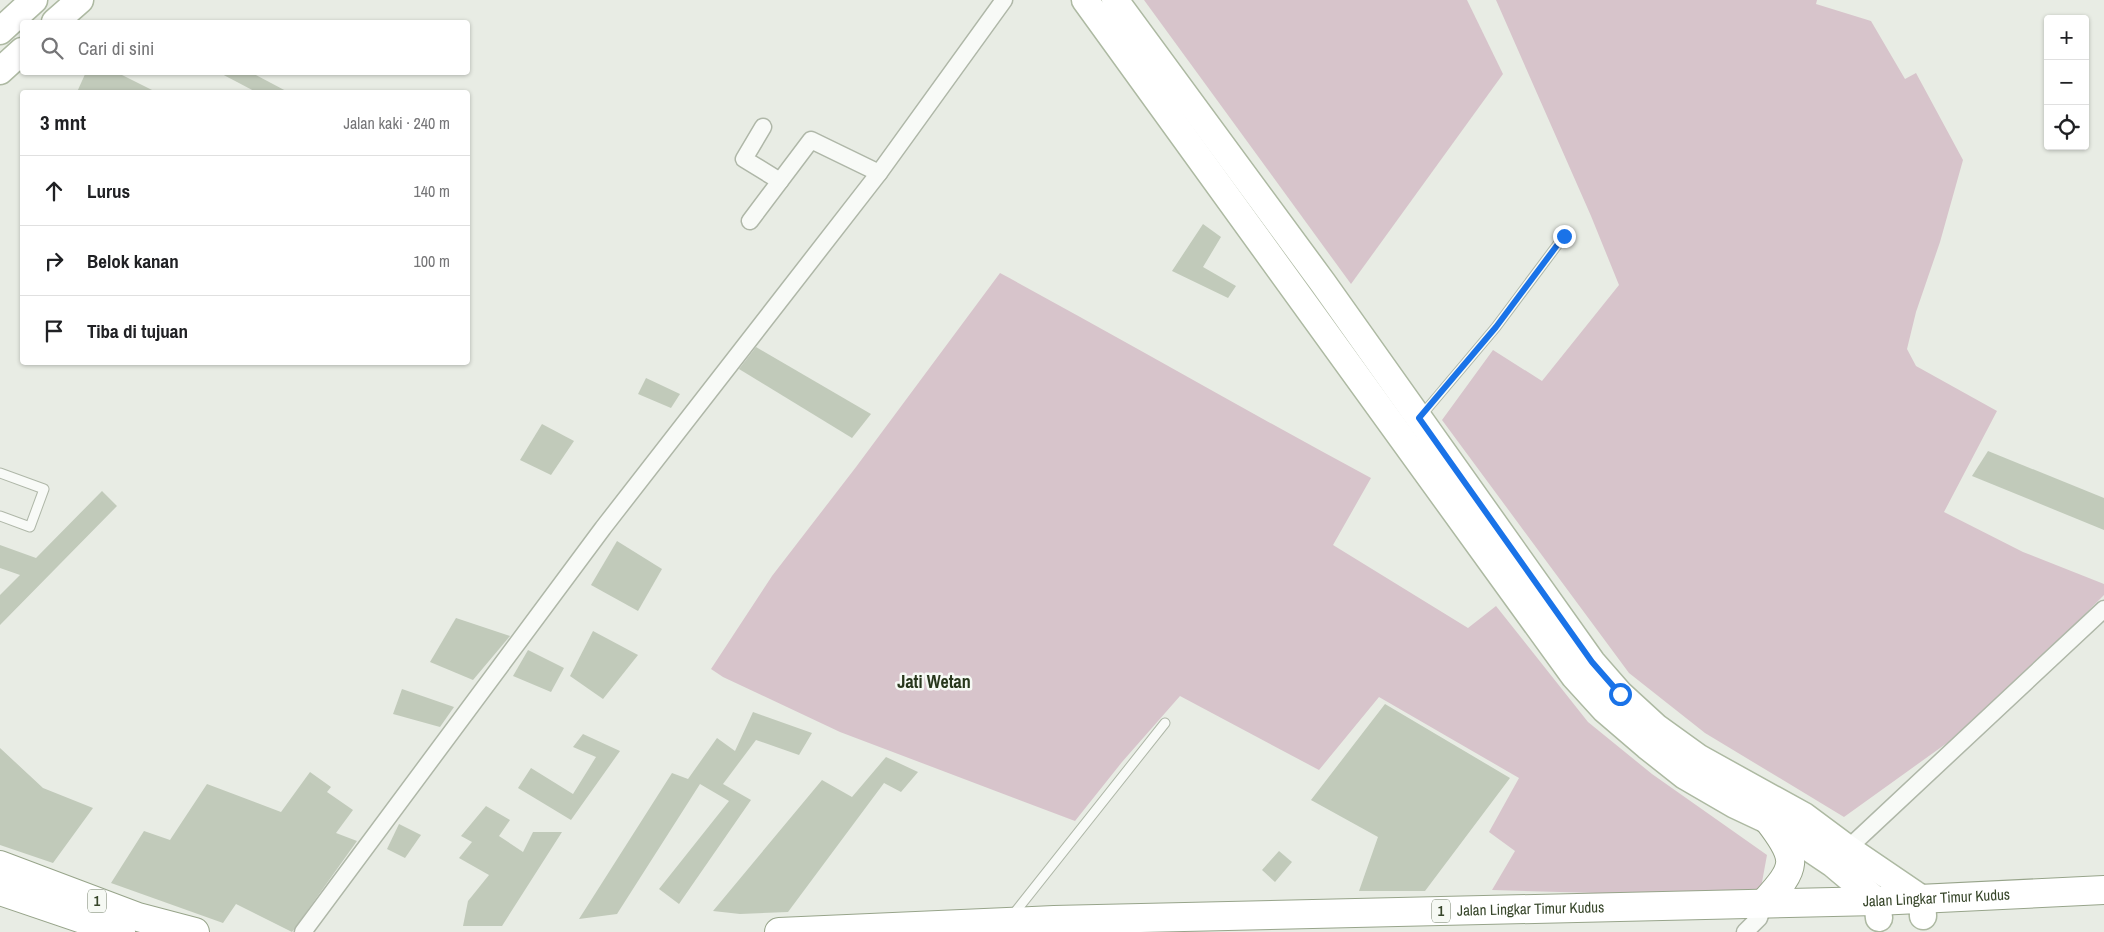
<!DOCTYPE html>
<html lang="id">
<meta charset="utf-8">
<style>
:root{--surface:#fff;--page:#f2f2f2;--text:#202124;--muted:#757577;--line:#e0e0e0}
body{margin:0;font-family:"Archivo Narrow",sans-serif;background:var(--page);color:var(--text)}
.controls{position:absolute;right:15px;top:15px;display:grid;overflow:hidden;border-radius:5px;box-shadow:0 1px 4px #0004}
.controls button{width:45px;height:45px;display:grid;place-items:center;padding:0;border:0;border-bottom:1px solid var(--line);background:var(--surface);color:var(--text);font:25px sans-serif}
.stop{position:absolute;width:15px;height:15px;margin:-11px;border:4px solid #1a73e8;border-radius:50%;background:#fff}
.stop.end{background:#1a73e8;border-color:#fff;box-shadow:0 1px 5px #0008}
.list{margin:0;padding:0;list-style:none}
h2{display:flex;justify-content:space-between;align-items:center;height:65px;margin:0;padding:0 20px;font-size:21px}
h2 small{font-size:16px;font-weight:400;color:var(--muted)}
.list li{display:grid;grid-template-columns:32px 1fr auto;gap:15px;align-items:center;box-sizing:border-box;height:70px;padding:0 20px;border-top:1px solid var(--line)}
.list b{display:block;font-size:19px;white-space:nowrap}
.list em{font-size:16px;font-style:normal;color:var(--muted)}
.icon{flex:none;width:28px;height:28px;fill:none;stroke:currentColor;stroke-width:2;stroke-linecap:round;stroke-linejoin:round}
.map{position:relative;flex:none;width:2104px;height:932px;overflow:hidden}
.search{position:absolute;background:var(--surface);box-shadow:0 1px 4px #0004;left:20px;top:20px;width:450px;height:55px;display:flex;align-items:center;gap:12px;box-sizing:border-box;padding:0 18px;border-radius:5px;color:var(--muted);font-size:19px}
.panel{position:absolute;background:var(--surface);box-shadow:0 1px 4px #0004;left:20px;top:90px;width:450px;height:275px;border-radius:5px}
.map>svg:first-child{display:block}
</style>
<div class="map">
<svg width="2104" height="932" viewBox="0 0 2104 932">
<rect width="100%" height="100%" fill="#e8ece4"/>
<g fill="#d7c4cb">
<polygon points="1144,0 1467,0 1503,74 1351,284"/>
<polygon points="1496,0 1817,0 1816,4 1871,21 1905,79 1916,73 1963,160 1940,242 1916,312 1907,349 1916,366 1997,411 1944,512 2023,552 2104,584 2104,595 2030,669 1947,743 1844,817 1705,733 1629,673 1442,420 1493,350 1542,381 1619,285 1591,216"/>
<path d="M1000,273C1124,340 1246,411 1371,478L1333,545L1468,628L1496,606L1588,722L1652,774L1767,855L1760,893L1667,895L1492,890L1515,851L1489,832L1519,778L1379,697L1319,770L1180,696L1122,762L1075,821L840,732L723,677L711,669L772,576L856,467Z"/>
</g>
<g fill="#c1caba">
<polygon points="86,72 116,72 156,92 77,92"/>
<polygon points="218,72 250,72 288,92 256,92"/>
<polygon points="1203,224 1221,237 1203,267 1236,286 1228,298 1172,271"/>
<polygon points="756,347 871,414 852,438 739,369"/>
<polygon points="646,378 680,394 671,408 638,394"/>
<polygon points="542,424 574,441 551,475 520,460"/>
<polygon points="1988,451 2104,498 2104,530 1972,476"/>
<polygon points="102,491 117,506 0,625 0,595 20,575 0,568 0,545 36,558"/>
<polygon points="617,541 662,569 638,611 591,585"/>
<polygon points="456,618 510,636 473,680 430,662"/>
<polygon points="593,631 638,655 603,699 570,676"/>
<polygon points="528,650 564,668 551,692 513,676"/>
<polygon points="402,689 454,707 440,727 393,714"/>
<polygon points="1385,704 1510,778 1425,891 1359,891 1378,837 1311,800"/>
<polygon points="753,712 812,733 799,755 756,740 723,784 751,800 679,904 659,889 729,801 700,784 617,914 579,919 672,773 688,779 717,738 735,751"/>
<polygon points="583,734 620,751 571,820 518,788 531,768 573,794 596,757 573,747"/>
<polygon points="0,748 43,788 93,808 53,863 0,845"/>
<polygon points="886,757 918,772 901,792 884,783 788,912 740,914 713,911 822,780 852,797"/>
<polygon points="310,772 331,787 327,792 353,810 336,833 357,841 292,932 236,904 223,923 111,883 144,831 170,840 207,784 281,812"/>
<polygon points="486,806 510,820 499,836 523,852 533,832 562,832 502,926 463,926 468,901 489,875 459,858 472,842 461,836"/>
<polygon points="399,824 421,835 405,858 387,849"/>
<polygon points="1279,851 1292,862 1275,882 1262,870"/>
</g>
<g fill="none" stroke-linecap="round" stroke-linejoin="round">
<g stroke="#afb7a8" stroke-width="11">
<g id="lane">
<polyline points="1421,416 1496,327 1564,236"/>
<polyline points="0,473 44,489 30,527 0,516"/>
<polyline points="1012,916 1165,723"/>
</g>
</g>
<g stroke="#afb7a8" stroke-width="19">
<g id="street">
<polyline points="763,127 744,159 780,181"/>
<polyline points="750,221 811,140 879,173"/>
<polyline points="1843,853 2104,609"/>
<polyline points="303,932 603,528 879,173 1004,0"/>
<polyline points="1745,932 1759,918 1764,903"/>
</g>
</g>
<g stroke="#adb9a2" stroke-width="29">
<g id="primary">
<polyline points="1085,0 1574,676 1605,710 1647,746 1685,776 1735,805 1769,821 1833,864 1877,901 1879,918"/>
<polyline points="1115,0 1323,283 1592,662 1620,694 1656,727 1699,758 1804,816 1847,848 1922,899 1923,916"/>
<polyline points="55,22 80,0"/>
<polyline points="0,31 34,0"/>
<polyline points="0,71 22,51"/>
</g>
</g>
<g stroke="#97a48a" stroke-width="30">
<g id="highway">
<polyline points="0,865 138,917 195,932"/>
<polyline points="0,891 121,932"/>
<path d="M1764,903C1797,867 1799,860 1769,821"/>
<path id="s1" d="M779,932L1054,920L1877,901L2104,890"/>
</g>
</g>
<use href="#lane" stroke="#f8faf7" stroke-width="9"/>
<use href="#street" stroke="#f8faf7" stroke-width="16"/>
<use href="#primary" stroke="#fff" stroke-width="26"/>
<use href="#highway" stroke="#fff" stroke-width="28"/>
</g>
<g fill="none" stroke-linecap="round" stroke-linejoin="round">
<polyline stroke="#1a73e8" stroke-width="6" points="1564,236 1496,327 1419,418 1592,662 1620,694"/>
</g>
<g text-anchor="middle" stroke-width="5" stroke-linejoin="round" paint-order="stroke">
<g fill="#f6f9f4" stroke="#707c67" stroke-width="1">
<rect x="88" y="889.5" width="18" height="23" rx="4"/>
<rect x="1432" y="899.5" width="18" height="23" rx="4"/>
</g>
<g font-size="14" font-weight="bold" fill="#37462a">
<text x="97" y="906">1</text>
<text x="1441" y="916">1</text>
</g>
<g font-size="15" fill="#37462a" stroke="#f6f9f4">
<text dy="5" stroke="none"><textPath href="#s1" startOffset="1158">Jalan Lingkar Timur Kudus</textPath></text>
<text dy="5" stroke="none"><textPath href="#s1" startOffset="752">Jalan Lingkar Timur Kudus</textPath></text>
</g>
<g font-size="18" font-weight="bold" fill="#28371c" stroke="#f6f9f4">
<text x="934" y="688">Jati Wetan</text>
</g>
</g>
</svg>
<div class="controls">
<button>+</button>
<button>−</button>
<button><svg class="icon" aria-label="locate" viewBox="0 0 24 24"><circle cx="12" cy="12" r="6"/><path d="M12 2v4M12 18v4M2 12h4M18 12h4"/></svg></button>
</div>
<div class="stop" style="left:1620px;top:694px"></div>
<div class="stop end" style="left:1564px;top:236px"></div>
<div class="search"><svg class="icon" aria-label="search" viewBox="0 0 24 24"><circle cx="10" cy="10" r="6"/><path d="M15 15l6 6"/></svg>Cari di sini</div>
<section class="panel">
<h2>3 mnt<small>Jalan kaki · 240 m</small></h2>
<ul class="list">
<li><svg class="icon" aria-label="ahead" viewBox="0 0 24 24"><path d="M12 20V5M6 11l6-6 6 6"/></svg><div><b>Lurus</b></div><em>140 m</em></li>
<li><svg class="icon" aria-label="right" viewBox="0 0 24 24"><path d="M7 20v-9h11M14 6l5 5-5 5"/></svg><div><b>Belok kanan</b></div><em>100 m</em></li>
<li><svg class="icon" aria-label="arrive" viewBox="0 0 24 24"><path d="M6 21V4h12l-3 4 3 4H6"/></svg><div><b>Tiba di tujuan</b></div></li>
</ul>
</section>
</div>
